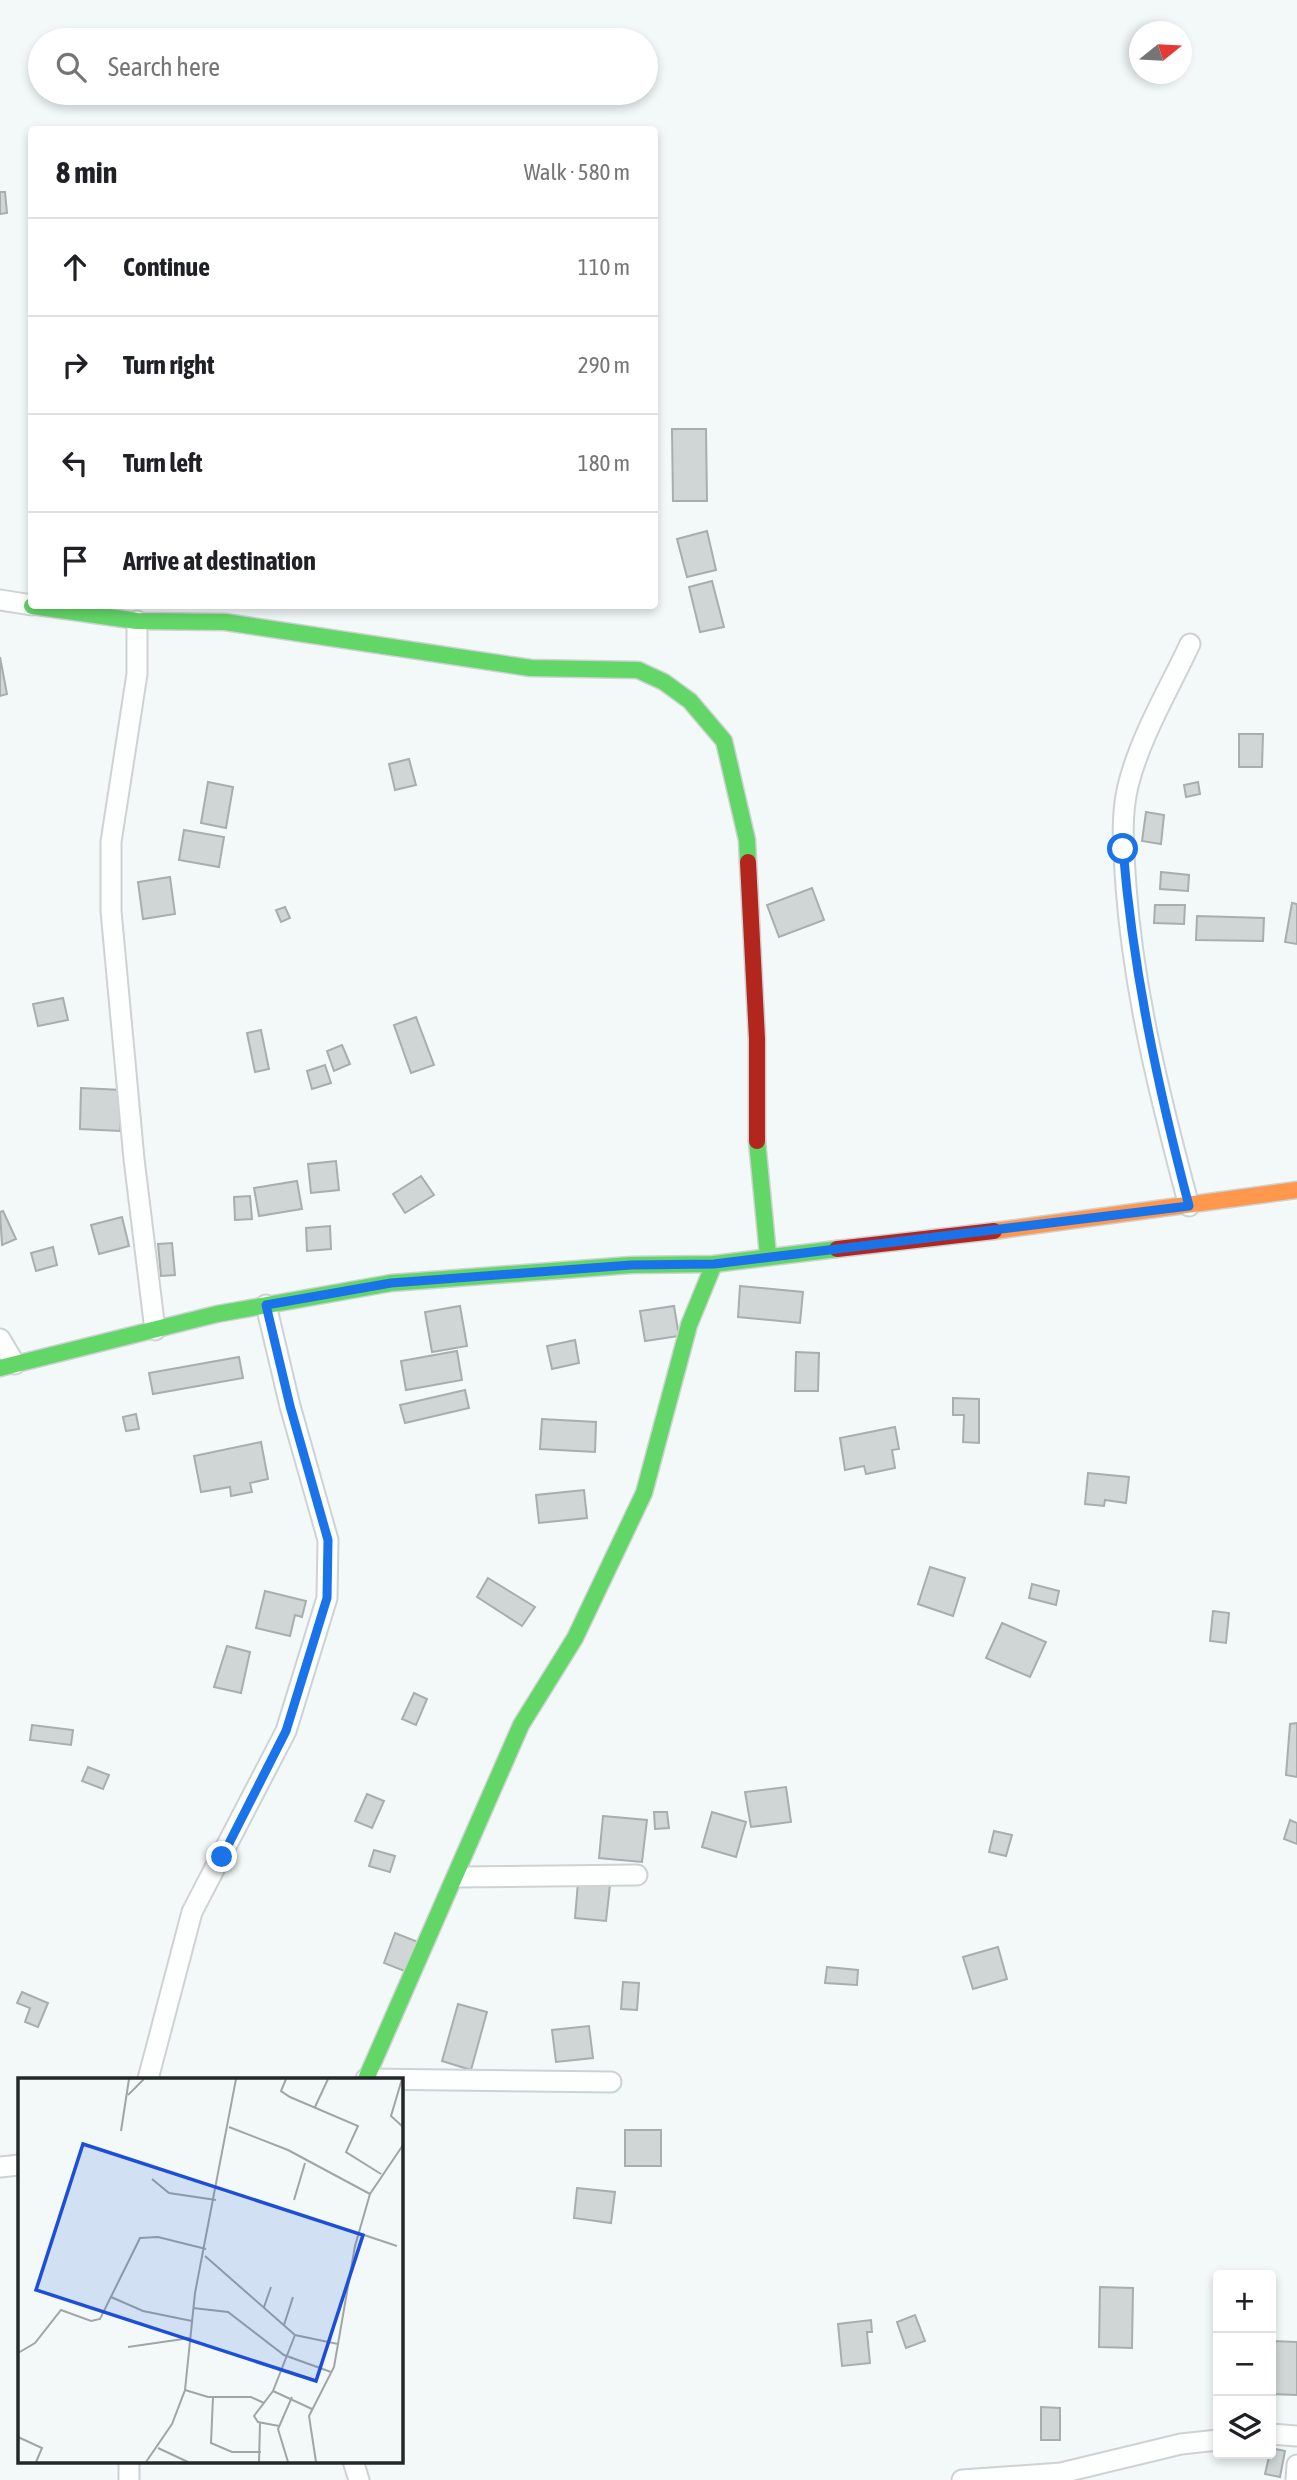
<!DOCTYPE html>
<meta charset="utf-8">
<style>
:root{--surface:#fff;--page:#f6f6f6;--text:#202124;--muted:#757577;--line:#e0e0e0}
body{margin:0;font-family:"Asap Condensed",sans-serif;background:var(--page);color:var(--text)}
.controls{position:absolute;right:21px;bottom:21px;display:grid;overflow:hidden;border-radius:7px;box-shadow:0 4px 10px #0003}
.controls button{width:63px;height:63px;display:grid;place-items:center;padding:0;border:0;border-bottom:2px solid var(--line);background:var(--surface);color:var(--text);font:35px sans-serif}
.compass{position:absolute;left:1129px;top:21px;width:63px;height:63px;border-radius:50%;background:var(--surface);box-shadow:0 4px 10px #0003;rotate:72deg}
.stop{position:absolute;width:21px;height:21px;margin:-16px;border:5px solid #1a73e8;border-radius:50%;background:#fff}
.stop.end{background:#1a73e8;border-color:#fff;box-shadow:0 2px 7px #0008}
.list{margin:0;padding:0;list-style:none}
h2{display:flex;justify-content:space-between;align-items:center;height:91px;margin:0;padding:0 28px;font-size:30px}
h2 small{font-size:23px;font-weight:400;color:var(--muted)}
.list li{display:grid;grid-template-columns:46px 1fr auto;gap:21px;align-items:center;box-sizing:border-box;height:98px;padding:0 28px;border-top:2px solid var(--line)}
.list b{display:block;font-size:26px;white-space:nowrap}
.list em{font-size:23px;font-style:normal;color:var(--muted)}
.icon{flex:none;width:38px;height:38px;fill:none;stroke:currentColor;stroke-width:2;stroke-linecap:round;stroke-linejoin:round}
.map{position:relative;flex:none;width:1297px;height:2480px;overflow:hidden}
.search{position:absolute;background:var(--surface);box-shadow:0 4px 10px #0003;left:28px;top:28px;width:630px;height:77px;display:flex;align-items:center;gap:18px;box-sizing:border-box;padding:0 24px;border-radius:38px;color:var(--muted);font-size:26px}
.panel{position:absolute;background:var(--surface);box-shadow:0 4px 10px #0003;left:28px;top:126px;width:630px;height:483px;border-radius:7px}
.map>svg:first-child{display:block}
</style>
<div class="map">
<svg width="1297" height="2480" viewBox="0 0 1297 2480">
<rect width="100%" height="100%" fill="#f3f9f9"/>
<g fill="#d0d5d5" stroke="#a8adad" stroke-width="2">
<polygon points="0,192 5,192 7,213 0,214"/>
<polygon points="672,429 706,429 707,501 673,501"/>
<polygon points="707,531 716,570 687,577 677,539"/>
<polygon points="712,581 724,627 700,632 689,587"/>
<polygon points="0,657 7,694 0,696"/>
<polygon points="1239,734 1263,734 1262,767 1239,767"/>
<polygon points="409,759 416,785 395,790 389,764"/>
<polygon points="208,782 233,787 226,828 201,823"/>
<polygon points="1198,782 1200,794 1186,797 1184,785"/>
<polygon points="1146,812 1164,815 1161,844 1142,841"/>
<polygon points="184,830 224,837 219,867 179,860"/>
<polygon points="1161,872 1189,875 1188,891 1160,889"/>
<polygon points="170,877 175,914 143,919 138,882"/>
<polygon points="812,888 824,920 779,937 767,905"/>
<polygon points="1292,903 1297,904 1297,944 1285,942"/>
<polygon points="1155,905 1185,905 1184,924 1154,923"/>
<polygon points="285,907 290,918 281,922 276,910"/>
<polygon points="1197,916 1264,918 1263,941 1196,940"/>
<polygon points="63,998 68,1020 38,1026 33,1004"/>
<polygon points="416,1017 434,1065 411,1073 394,1025"/>
<polygon points="261,1030 269,1069 255,1072 247,1033"/>
<polygon points="342,1045 350,1064 334,1071 327,1051"/>
<polygon points="325,1065 331,1083 312,1089 307,1071"/>
<polygon points="81,1088 122,1090 120,1131 80,1129"/>
<polygon points="336,1161 339,1190 311,1193 308,1164"/>
<polygon points="421,1176 434,1195 405,1213 393,1194"/>
<polygon points="297,1181 302,1209 259,1216 254,1188"/>
<polygon points="250,1196 252,1219 235,1220 234,1197"/>
<polygon points="3,1211 16,1239 2,1245 0,1212"/>
<polygon points="122,1217 129,1246 99,1254 91,1225"/>
<polygon points="330,1226 331,1249 307,1251 306,1228"/>
<polygon points="172,1243 175,1275 161,1276 158,1244"/>
<polygon points="53,1247 57,1265 36,1271 31,1253"/>
<polygon points="740,1286 803,1292 800,1323 738,1317"/>
<polygon points="460,1306 467,1346 432,1352 425,1312"/>
<polygon points="674,1306 679,1336 645,1341 640,1311"/>
<polygon points="575,1340 579,1363 552,1369 547,1346"/>
<polygon points="457,1351 462,1380 406,1390 401,1361"/>
<polygon points="796,1352 819,1353 818,1391 795,1391"/>
<polygon points="239,1357 243,1378 153,1394 149,1373"/>
<polygon points="465,1390 469,1408 405,1423 400,1405"/>
<polygon points="953,1398 979,1399 979,1443 963,1442 964,1415 953,1415"/>
<polygon points="136,1414 139,1429 126,1431 123,1417"/>
<polygon points="542,1419 596,1422 595,1452 540,1449"/>
<polygon points="895,1427 899,1449 892,1450 895,1468 866,1474 864,1466 845,1470 840,1438"/>
<polygon points="261,1442 268,1479 250,1483 252,1492 231,1496 230,1487 201,1492 194,1456"/>
<polygon points="1088,1473 1129,1477 1126,1503 1105,1500 1104,1506 1085,1504"/>
<polygon points="584,1490 587,1518 539,1523 536,1495"/>
<polygon points="930,1567 965,1578 953,1616 918,1604"/>
<polygon points="488,1578 535,1607 522,1626 477,1597"/>
<polygon points="1032,1584 1059,1591 1056,1605 1029,1598"/>
<polygon points="265,1591 306,1601 302,1617 295,1615 290,1636 256,1628"/>
<polygon points="1213,1611 1229,1613 1226,1643 1210,1641"/>
<polygon points="1002,1623 1046,1642 1030,1677 986,1658"/>
<polygon points="227,1646 250,1652 241,1693 214,1687"/>
<polygon points="414,1693 427,1699 416,1725 402,1719"/>
<polygon points="1297,1723 1297,1777 1286,1775 1290,1724"/>
<polygon points="32,1725 73,1730 71,1745 30,1740"/>
<polygon points="88,1767 109,1775 103,1789 82,1781"/>
<polygon points="786,1787 791,1822 751,1827 745,1792"/>
<polygon points="367,1794 384,1801 372,1828 355,1821"/>
<polygon points="654,1812 667,1812 669,1828 655,1829"/>
<polygon points="712,1812 746,1822 736,1857 702,1847"/>
<polygon points="603,1816 647,1820 642,1862 599,1858"/>
<polygon points="1290,1820 1297,1823 1297,1844 1284,1839"/>
<polygon points="994,1831 1012,1835 1006,1856 989,1852"/>
<polygon points="374,1850 395,1856 390,1872 369,1866"/>
<polygon points="578,1882 610,1885 606,1921 575,1918"/>
<polygon points="395,1933 418,1942 407,1972 384,1963"/>
<polygon points="998,1947 1007,1979 973,1989 963,1957"/>
<polygon points="827,1967 858,1970 857,1985 825,1983"/>
<polygon points="623,1982 639,1983 637,2010 621,2009"/>
<polygon points="22,1992 48,2003 38,2027 25,2022 30,2008 17,2003"/>
<polygon points="458,2004 487,2012 471,2070 442,2061"/>
<polygon points="589,2026 593,2058 556,2062 552,2030"/>
<rect x="625" y="2130" width="36" height="36"/>
<polygon points="577,2188 615,2192 611,2223 574,2218"/>
<polygon points="1100,2287 1133,2288 1132,2348 1099,2347"/>
<polygon points="915,2315 925,2341 906,2348 897,2322"/>
<polygon points="871,2320 872,2332 867,2332 870,2363 842,2366 838,2324"/>
<polygon points="1271,2341 1297,2342 1297,2395 1271,2394"/>
<polygon points="1041,2407 1060,2408 1060,2440 1041,2440"/>
<polygon points="1271,2448 1285,2451 1280,2477 1265,2474"/>
</g>
<g fill="none" stroke-linecap="round" stroke-linejoin="round">
<g stroke="#ced2d2" stroke-width="23">
<g id="street">
<polyline points="0,600 32,605"/>
<polyline points="137,621 137,674 111,842 111,911 134,1159 155,1330"/>
<path d="M1189,1206C1161,1101 1134,995 1126,887C1124,853 1120,819 1128,786C1140,737 1169,689 1190,644"/>
<polyline points="0,1339 15,1364"/>
<polyline points="457,1877 637,1875"/>
<polyline points="148,2079 192,1912 286,1731 327,1598 328,1540 290,1406 266,1305"/>
<polyline points="366,2079 611,2082"/>
<polyline points="0,2167 19,2165"/>
<polyline points="1271,2434 1297,2436"/>
<polyline points="353,2461 359,2480"/>
<polyline points="129,2480 129,2461"/>
<polyline points="962,2480 1061,2473 1181,2444 1218,2440"/>
<polyline points="1296,2480 1297,2465"/>
</g>
</g>
<g stroke="#ced2d2" stroke-width="19">
<g id="fast">
<polyline points="32,606 137,621 225,622 531,668 638,670 664,682 690,701 724,741 747,840 748,862"/>
<polyline points="757,1141 768,1255"/>
<polyline points="0,1368 217,1314 391,1283 631,1265 714,1264 837,1249"/>
<polyline points="366,2079 521,1725 575,1638 644,1493 689,1325 714,1264"/>
</g>
</g>
<g stroke="#ced2d2" stroke-width="19">
<polyline id="slow" points="994,1231 1297,1190"/>
</g>
<g stroke="#ced2d2" stroke-width="19">
<g id="jam">
<polyline points="748,862 757,1039 757,1141"/>
<polyline points="837,1249 994,1231"/>
</g>
</g>
<use href="#street" stroke="#fdfefe" stroke-width="19"/>
<use href="#fast" stroke="#63d668" stroke-width="16"/>
<use href="#slow" stroke="#ff974d" stroke-width="16"/>
<use href="#jam" stroke="#b3261e" stroke-width="16"/>
</g>
<g fill="none" stroke-linecap="round" stroke-linejoin="round">
<path stroke="#1a73e8" stroke-width="9" d="M222,1857L286,1731L327,1598L328,1540L290,1406L266,1305L391,1283L631,1265L714,1264L1189,1206C1158,1088 1133,971 1123,849"/>
</g>
<g transform="translate(18 2078)">
<rect width="385" height="385" fill="#f3f9f9"/>
<path fill="none" stroke="#a0a5a5" stroke-width="2" d="M268,1L263,13L272,19L340,48L328,74L363,96M384,1L373,38L385,49M110,17L126,1M297,29L310,1M211,49L270,72L352,116M103,53L111,1M134,101L151,115L198,122M276,122L287,85M340,155L379,168M187,178L277,257L320,266L316,289L291,338L298,384M93,219L125,233L174,243M246,229L253,209M175,230L210,234L266,277L313,294M266,247L275,219M320,266L337,168L352,116L385,67M110,269L172,260M0,275L17,265L43,232L73,243L82,241L122,160L140,159L188,171M167,312L190,319H233L246,325M255,313L294,331M195,319L193,365L214,374H243M261,348L240,344L236,338L255,313L277,257M0,359L24,370L18,384M140,370L170,384M128,384L154,346L167,312L177,215L218,1M241,384L242,345M270,384L260,351L274,319"/>
<path fill="#1d4ed8" fill-opacity="0.15" stroke="#1d4ed8" stroke-width="3.5" d="M65,66L345,157L298,303L18,212Z"/>
<rect width="385" height="385" fill="none" stroke="#232727" stroke-width="3.5"/>
</g>
</svg>
<div class="controls">
<button>+</button>
<button>−</button>
<button><svg class="icon" aria-label="layers" viewBox="0 0 24 24"><path d="M12 4l9 5-9 5-9-5zM3 14l9 5 9-5"/></svg></button>
</div>
<svg class="compass" viewBox="-18 -18 36 36"><path d="M0-13l5 13h-10z" fill="#e53935"/><path d="M0 13l5-13h-10z" fill="#757577"/></svg>
<div class="stop" style="left:1123px;top:849px"></div>
<div class="stop end" style="left:222px;top:1857px"></div>
<div class="search"><svg class="icon" aria-label="search" viewBox="0 0 24 24"><circle cx="10" cy="10" r="6"/><path d="M15 15l6 6"/></svg>Search here</div>
<section class="panel">
<h2>8 min<small>Walk · 580 m</small></h2>
<ul class="list">
<li><svg class="icon" aria-label="ahead" viewBox="0 0 24 24"><path d="M12 20V5M6 11l6-6 6 6"/></svg><div><b>Continue</b></div><em>110 m</em></li>
<li><svg class="icon" aria-label="right" viewBox="0 0 24 24"><path d="M7 20v-9h11M14 6l5 5-5 5"/></svg><div><b>Turn right</b></div><em>290 m</em></li>
<li><svg class="icon" aria-label="left" viewBox="0 0 24 24"><path d="M17 20v-9H6M10 6l-5 5 5 5"/></svg><div><b>Turn left</b></div><em>180 m</em></li>
<li><svg class="icon" aria-label="arrive" viewBox="0 0 24 24"><path d="M6 21V4h12l-3 4 3 4H6"/></svg><div><b>Arrive at destination</b></div></li>
</ul>
</section>
</div>
